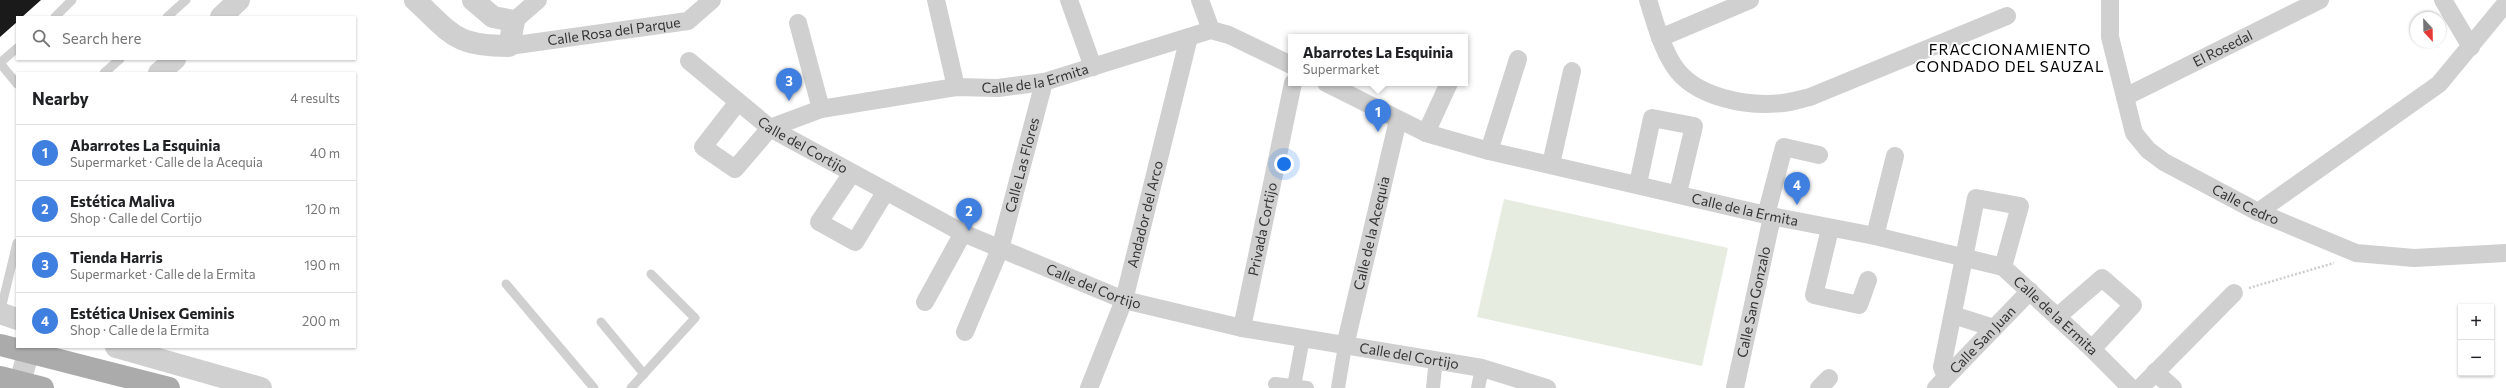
<!DOCTYPE html>
<meta charset="utf-8">
<style>
:root{--surface:#fff;--page:#f2f2f2;--text:#202124;--muted:#757577;--line:#e0e0e0;--accent:#e63946}
body{margin:0;font-family:Commissioner,sans-serif;background:var(--page);color:var(--text)}
.controls{position:absolute;right:12px;bottom:12px;display:grid;overflow:hidden;border-radius:0px;box-shadow:0 1px 3px #0004}
.controls button{width:36px;height:36px;display:grid;place-items:center;padding:0;border:0;border-bottom:1px solid var(--line);background:var(--surface);color:var(--text);font:20px sans-serif}
.compass{position:absolute;left:2410px;top:12px;width:36px;height:36px;border-radius:50%;background:var(--surface);box-shadow:0 1px 3px #0004;rotate:158deg}
.you{position:absolute;left:1284px;top:164px;width:14px;height:14px;margin:-10px;border:3px solid #fff;border-radius:50%;background:#1a73e8;box-shadow:0 0 0 6px #1a73e833}
.badge{display:grid;place-items:center;width:26px;height:26px;border-radius:50%;background:var(--accent);color:#fff;font-size:13px;font-weight:700}
.pin{position:absolute;translate:-50% -33px;filter:drop-shadow(0 1px 2px #0008)}
.pin::after{content:'';position:absolute;top:21px;width:14px;height:12px;background:inherit;clip-path:polygon(0 0,100% 0,50% 100%)}
.popup{position:absolute;left:1288px;top:34px;width:180px;height:52px;box-sizing:border-box;display:grid;place-content:center;border-radius:0px;background:var(--surface);filter:drop-shadow(0 1px 3px #0005);font-size:13px;white-space:nowrap;color:var(--muted)}
.popup b{font-size:15px;color:var(--text)}
.popup::after{content:'';position:absolute;left:50%;top:100%;margin-left:-8px;border:8px solid transparent;border-top-color:var(--surface)}
.list{margin:0;padding:0;list-style:none}
h2{display:flex;justify-content:space-between;align-items:center;height:52px;margin:0;padding:0 16px;font-size:17px}
h2 small{font-size:13px;font-weight:400;color:var(--muted)}
.list li{display:grid;grid-template-columns:26px 1fr auto;gap:12px;align-items:center;box-sizing:border-box;height:56px;padding:0 16px;border-top:1px solid var(--line)}
.list b{display:block;font-size:15px;white-space:nowrap}
.list p{margin:0;font-size:13px;white-space:nowrap;color:var(--muted)}
.list em{font-size:13px;font-style:normal;color:var(--muted)}
.icon{flex:none;width:22px;height:22px;fill:none;stroke:currentColor;stroke-width:2;stroke-linecap:round;stroke-linejoin:round}
.map{position:relative;flex:none;width:2506px;height:388px;overflow:hidden}
.search{position:absolute;background:var(--surface);box-shadow:0 1px 3px #0004;left:16px;top:16px;width:340px;height:44px;display:flex;align-items:center;gap:10px;box-sizing:border-box;padding:0 14px;border-radius:0px;color:var(--muted);font-size:15px}
.panel{position:absolute;background:var(--surface);box-shadow:0 1px 3px #0004;left:16px;top:72px;width:340px;height:276px;border-radius:0px}
.map>svg:first-child{display:block}
</style>
<div class="map">
<svg width="2506" height="388" viewBox="0 0 2506 388">
<rect width="100%" height="100%" fill="#fff"/>
<polygon fill="#e6ecdf" points="1504,199 1728,248 1702,366 1477,317"/>
<polygon fill="#1a1a1a" points="0,0 41,0 22,17 17,17 17,22 0,37"/>
<g fill="none" stroke-linecap="round" stroke-linejoin="round">
<polyline stroke="#cdcdcd" stroke-width="2.5" stroke-dasharray="2 2" stroke-linecap="butt" points="2249,288 2334,263"/>
<g stroke="#d0d0d0" stroke-width="9">
<polyline points="55,17 72,0"/>
<polyline points="167,17 186,0"/>
<polyline points="0,63 17,84"/>
<polyline points="0,63 17,48"/>
<polyline points="104,73 120,59"/>
<polyline points="506,284 594,388"/>
<polyline points="0,313 17,243"/>
<polyline points="601,322 644,374"/>
<polyline points="631,388 695,318 651,274"/>
</g>
<g stroke="#d0d0d0" stroke-width="14">
<polyline points="1275,384 1307,388"/>
<polyline points="1294,386 1303,338"/>
<polyline points="1338,388 1345,346"/>
<polyline points="1433,388 1436,359"/>
<polyline points="1478,388 1482,368"/>
</g>
<g stroke="#d0d0d0" stroke-width="18">
<polyline points="936,0 956,87"/>
<polyline points="1069,0 1093,67"/>
<polyline points="1200,0 1211,30"/>
<path d="M1648,0C1655,22 1661,46 1674,66C1695,98 1748,107 1783,103C1792,102 1801,99 1810,97L2007,16"/>
<path id="s1" d="M2110,0V37L2134,133L2148,150L2164,162L2258,212L2356,253L2414,258L2506,253"/>
<polyline points="2443,0 2471,47"/>
<polyline points="514,21 538,0"/>
<polyline points="798,23 821,109"/>
<polyline points="1660,38 1750,0"/>
<path id="s2" d="M509,46L688,21L712,0"/>
<path id="s3" d="M689,61L770,128L963,233L1124,300L1242,328L1482,368L1547,388"/>
<path id="s4" d="M1326,83L1426,133L1489,151L1766,215L1875,236L2003,267L2092,349L2131,388"/>
<path id="s5" d="M2125,97L2320,0"/>
<path id="s6" d="M738,102L703,147L735,169L770,128L821,109L956,87L998,88L1044,82L1211,30L1229,35L1291,65"/>
<polyline points="1426,133 1449,83"/>
<polyline points="1489,151 1518,59"/>
<polyline points="1551,164 1572,71"/>
<polyline points="852,173 819,222 855,242 886,191"/>
<polyline points="1638,184 1652,118 1694,126 1678,193"/>
<polyline points="2258,212 2439,84 2506,3"/>
<polyline points="1766,215 1784,147 1819,155"/>
<polyline points="1830,229 1814,295 1859,305 1868,280"/>
<polyline points="1875,236 1895,156"/>
<polyline points="925,302 963,233"/>
<polyline points="1953,315 1994,328"/>
<polyline points="2057,317 2102,278 2133,305 2092,349"/>
<path id="s7" d="M1242,328L1293,83"/>
<path id="s8" d="M965,332L1000,249L1044,82"/>
<path id="s9" d="M1345,346L1398,120"/>
<polyline points="2155,372 2173,388"/>
<polyline points="1946,377 1942,367 1976,198 2020,206 2003,267"/>
<path id="s10" d="M1089,388L1124,300L1189,37"/>
<path id="s11" d="M1735,388L1772,217"/>
<polyline points="1819,388 1829,378"/>
<path id="s12" d="M1936,388L2030,291"/>
<polyline points="2140,388 2234,293"/>
</g>
<g stroke="#d0d0d0" stroke-width="22">
<path d="M415,0C453,35 455,46 509,46L514,21L493,17L473,0"/>
<polyline points="221,17 239,0"/>
<polyline points="159,73 175,59"/>
<polyline points="0,313 17,319"/>
<polyline points="116,347 261,388"/>
<polyline points="20,382 30,347"/>
</g>
<g stroke="#ababab" stroke-width="22">
<polyline points="0,345 169,388"/>
<polyline points="0,377 43,388"/>
</g>
</g>
<g text-anchor="middle" stroke-width="4" stroke-linejoin="round" paint-order="stroke">
<g font-size="14" fill="#333" stroke="#fff">
<text dy="5" stroke="none"><textPath href="#s2" startOffset="106">Calle Rosa del Parque</textPath></text>
<text dy="5" stroke="none"><textPath href="#s5" startOffset="109">El Rosedal</textPath></text>
<text dy="5" stroke="none"><textPath href="#s6" startOffset="421">Calle de la Ermita</textPath></text>
<text dy="5" stroke="none"><textPath href="#s3" startOffset="142">Calle del Cortijo</textPath></text>
<text dy="5" stroke="none"><textPath href="#s8" startOffset="177">Calle Las Flores</textPath></text>
<text dy="5" stroke="none"><textPath href="#s1" startOffset="270">Calle Cedro</textPath></text>
<text dy="5" stroke="none"><textPath href="#s4" startOffset="440">Calle de la Ermita</textPath></text>
<text dy="5" stroke="none"><textPath href="#s10" startOffset="183">Andador del Arco</textPath></text>
<text dy="5" stroke="none"><textPath href="#s7" startOffset="101">Privada Cortijo</textPath></text>
<text dy="5" stroke="none"><textPath href="#s9" startOffset="116">Calle de la Acequia</textPath></text>
<text dy="5" stroke="none"><textPath href="#s3" startOffset="466">Calle del Cortijo</textPath></text>
<text dy="5" stroke="none"><textPath href="#s11" startOffset="88">Calle San Gonzalo</textPath></text>
<text dy="5" stroke="none"><textPath href="#s4" startOffset="776">Calle de la Ermita</textPath></text>
<text dy="5" stroke="none"><textPath href="#s12" startOffset="67">Calle San Juan</textPath></text>
<text dy="5" stroke="none"><textPath href="#s3" startOffset="790">Calle del Cortijo</textPath></text>
</g>
<g font-size="15" letter-spacing="1" fill="#000" stroke="#fff">
<text x="2010" y="55">FRACCIONAMIENTO<tspan x="2010" dy="17">CONDADO DEL SAUZAL</tspan></text>
</g>
</g>
</svg>
<div class="controls">
<button>+</button>
<button>−</button>
</div>
<svg class="compass" viewBox="-18 -18 36 36"><path d="M0-13l5 13h-10z" fill="#e53935"/><path d="M0 13l5-13h-10z" fill="#757577"/></svg>
<div class="you"></div>
<div class="pin badge" style="left:1378px;top:132px;background:#3f7fe0">1</div>
<div class="popup"><b>Abarrotes La Esquinia</b>Supermarket</div>
<div class="pin badge" style="left:969px;top:231px;background:#3f7fe0">2</div>
<div class="pin badge" style="left:789px;top:101px;background:#3f7fe0">3</div>
<div class="pin badge" style="left:1797px;top:205px;background:#3f7fe0">4</div>
<div class="search"><svg class="icon" aria-label="search" viewBox="0 0 24 24"><circle cx="10" cy="10" r="6"/><path d="M15 15l6 6"/></svg>Search here</div>
<section class="panel">
<h2>Nearby<small>4 results</small></h2>
<ul class="list">
<li><span class="badge" style="background:#3f7fe0">1</span><div><b>Abarrotes La Esquinia</b><p>Supermarket · Calle de la Acequia</p></div><em>40 m</em></li>
<li><span class="badge" style="background:#3f7fe0">2</span><div><b>Estética Maliva</b><p>Shop · Calle del Cortijo</p></div><em>120 m</em></li>
<li><span class="badge" style="background:#3f7fe0">3</span><div><b>Tienda Harris</b><p>Supermarket · Calle de la Ermita</p></div><em>190 m</em></li>
<li><span class="badge" style="background:#3f7fe0">4</span><div><b>Estética Unisex Geminis</b><p>Shop · Calle de la Ermita</p></div><em>200 m</em></li>
</ul>
</section>
</div>
